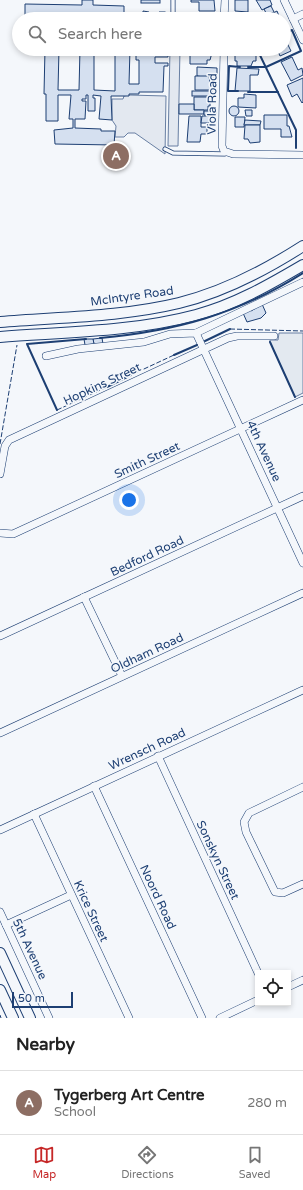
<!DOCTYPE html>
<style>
:root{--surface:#fff;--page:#f2f2f2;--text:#222;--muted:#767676;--line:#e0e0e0;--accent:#c62828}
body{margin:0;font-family:"Varela Round",sans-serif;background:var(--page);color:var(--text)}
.controls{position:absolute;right:12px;bottom:12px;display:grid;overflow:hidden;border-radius:0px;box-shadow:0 2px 6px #0003}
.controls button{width:36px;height:36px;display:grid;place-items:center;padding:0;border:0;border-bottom:1px solid var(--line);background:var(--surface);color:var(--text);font:20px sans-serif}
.scale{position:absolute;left:12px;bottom:10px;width:61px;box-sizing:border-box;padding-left:4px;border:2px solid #1d3f73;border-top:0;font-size:11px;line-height:14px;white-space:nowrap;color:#1d3f73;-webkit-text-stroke:3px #f4f7fb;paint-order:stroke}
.you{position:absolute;left:129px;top:500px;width:14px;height:14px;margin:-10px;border:3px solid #fff;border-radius:50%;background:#1a73e8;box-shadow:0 0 0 6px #1a73e833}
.badge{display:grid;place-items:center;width:26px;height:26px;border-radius:50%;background:var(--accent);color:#fff;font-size:13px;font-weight:700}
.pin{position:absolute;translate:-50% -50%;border:2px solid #fff;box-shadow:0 1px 4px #0006}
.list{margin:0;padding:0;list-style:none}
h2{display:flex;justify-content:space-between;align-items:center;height:52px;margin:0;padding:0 16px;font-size:17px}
h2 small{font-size:13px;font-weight:400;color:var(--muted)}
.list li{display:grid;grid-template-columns:26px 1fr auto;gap:12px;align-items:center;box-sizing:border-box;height:64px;padding:0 16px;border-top:1px solid var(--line)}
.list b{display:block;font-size:15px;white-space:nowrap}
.list p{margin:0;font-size:13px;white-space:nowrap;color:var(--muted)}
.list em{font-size:13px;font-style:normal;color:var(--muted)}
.icon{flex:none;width:22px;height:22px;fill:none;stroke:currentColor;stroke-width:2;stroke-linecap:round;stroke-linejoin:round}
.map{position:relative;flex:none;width:303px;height:1018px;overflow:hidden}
.search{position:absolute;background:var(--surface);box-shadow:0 2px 6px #0003;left:12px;right:12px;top:12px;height:44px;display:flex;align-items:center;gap:10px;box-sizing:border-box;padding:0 14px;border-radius:22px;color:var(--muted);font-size:15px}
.sheet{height:116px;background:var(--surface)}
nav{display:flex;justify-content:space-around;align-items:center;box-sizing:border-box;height:56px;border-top:1px solid var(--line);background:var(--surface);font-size:11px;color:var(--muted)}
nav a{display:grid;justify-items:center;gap:2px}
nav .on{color:var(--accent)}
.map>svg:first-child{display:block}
</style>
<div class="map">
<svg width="303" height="1018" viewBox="0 0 303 1018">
<rect width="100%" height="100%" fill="#f4f7fb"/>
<polygon fill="#e3e9f0" stroke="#687fa3" points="279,333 303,333 303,393 295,397 270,342 270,340 278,340"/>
<g fill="#e3e8f0" stroke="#687fa3">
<polygon points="170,49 180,49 178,146 168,146"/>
<polygon points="129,95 166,96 165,154 135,133 128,133 124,137 115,137 116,126 112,120 112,99 123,99 124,96"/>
</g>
<g fill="#d5e0f0" stroke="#1d3f73">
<polygon points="82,0 93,0 93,5 124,6 124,14 131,14 131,16 143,17 143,11 149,12 149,15 159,15 159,12 165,12 167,13 167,17 164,16 164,19 46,19 27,18 27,16 25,16 25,4 82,5"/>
<rect x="141" y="0" width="19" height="3"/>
<polygon points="191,0 214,0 215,11 199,11 199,2 191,2"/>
<polygon points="235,0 248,0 248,12 235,11"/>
<polygon points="256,0 270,0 272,5 262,10"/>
<polygon points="271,6 274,12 267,15 264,9"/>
<polygon points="277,11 279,16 269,19 261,19"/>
<polygon points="284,37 291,51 280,56 277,49 284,49"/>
<polygon points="45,49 59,49 58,90 79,90 80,49 94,49 94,90 115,91 115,49 130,49 129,84 139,84 139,60 136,60 136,49 168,49 168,57 155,57 155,63 168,63 168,66 164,66 163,92 139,92 139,94 129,94 129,96 111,96 112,120 99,119 101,96 93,95 93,98 95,98 95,111 88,111 88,95 86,95 86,99 82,99 82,101 86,101 85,119 75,119 75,128 101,129 101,131 115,131 114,145 55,144 54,130 73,128 73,119 69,119 71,95 58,95 58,121 46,121 46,94 44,94"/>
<polygon points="190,49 213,49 210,60 207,60 207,64 190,64"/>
<polygon points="235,49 251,49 250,54 256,54 256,61 253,61 251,66 237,66 237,61 235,61"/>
<polygon points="292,57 298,70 302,68 303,75 291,81 281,62"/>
<polygon points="197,67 217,68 217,79 197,76"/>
<polygon points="237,68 259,69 258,75 250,75 250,91 235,91"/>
<polygon points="195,76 209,76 211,90 195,90"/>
<polygon points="303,78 303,102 302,103 297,94 292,97 287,85"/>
<rect x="192" y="91" width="20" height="5"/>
<polygon points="244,94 256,95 256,108 238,107 238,98 244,98"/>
<polygon points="194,97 210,97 210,106 208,106 208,110 194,110"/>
<polygon points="179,104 194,104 194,110 204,110 204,114 179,114"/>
<circle cx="234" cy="111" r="5"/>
<polygon points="245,110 252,110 252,116 246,116"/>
<polygon points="204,111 216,111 216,116 204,115"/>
<polygon points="264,115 287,115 287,126 289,126 292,137 281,137 281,129 264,129"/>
<polygon points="189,116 201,116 201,127 207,127 207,134 201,134 200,142 187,142"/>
<polygon points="202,116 212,116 211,123 201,123"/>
<polygon points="235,117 245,117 244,127 235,127"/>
<polygon points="245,120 261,121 260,125 244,125"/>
<polygon points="245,125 260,125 260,142 250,143 248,139 244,139"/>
<polygon points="262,304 266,313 261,318 247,322 243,313 251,309 251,311"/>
<polygon points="102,338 103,344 94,344 93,339"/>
<polygon points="84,339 93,339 94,344 85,345"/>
</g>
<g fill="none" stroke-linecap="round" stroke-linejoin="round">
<g stroke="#1d3f73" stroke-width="5">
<g id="lane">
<polyline points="173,19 173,0"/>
<polyline points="165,149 173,153 225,154"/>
</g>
</g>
<g stroke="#1d3f73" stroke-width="8">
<g id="street">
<polyline points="284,0 303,40"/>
<polyline points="224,19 225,0"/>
<polyline points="293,19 303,14"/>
<polyline points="224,49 222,146 224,151 233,154 303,155"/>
<polyline points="196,333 303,282"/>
<polyline points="46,356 78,349 144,342 170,334 196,333 303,563"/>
<polyline points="0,474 5,446 9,440 228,338 237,336 274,336"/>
<polyline points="0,533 13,534 303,400"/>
<polyline points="84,597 122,676"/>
<polyline points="0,636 303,496"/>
<polyline points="0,733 303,593"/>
<polyline points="158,756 258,973"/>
<polyline points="94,786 202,1018"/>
<polyline points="303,787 249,813 244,822 246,832 275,892 283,893 303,884"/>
<polyline points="34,814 129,1018"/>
<polyline points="0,830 303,690"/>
<polyline points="0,912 49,1018"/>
<polyline points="6,925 71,895"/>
<polyline points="288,987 303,980"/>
<polyline points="220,1018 258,1000"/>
</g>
</g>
<g stroke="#1d3f73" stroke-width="12">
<g id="secondary">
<path d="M0,322C59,317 121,317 179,303C224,292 264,271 303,246"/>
<path d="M0,337C65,332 132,332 196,315C234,305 269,285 303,265"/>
<polyline points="0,953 30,1018"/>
<polyline points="0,990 13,1018"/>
</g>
</g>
<use href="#lane" stroke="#f4f7fb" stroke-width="3.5"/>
<use href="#street" stroke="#f4f7fb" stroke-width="7"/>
<use href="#secondary" stroke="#f4f7fb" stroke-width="10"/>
<g stroke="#1d3f73" stroke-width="1" stroke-dasharray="5 2" stroke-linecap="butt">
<polyline points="230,329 303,331"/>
<polyline points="131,375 174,355"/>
<polyline points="57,410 107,387"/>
<polyline points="0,444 17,345"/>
<polyline points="0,1015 1,1018"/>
</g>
<g stroke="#1d3f73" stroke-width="2">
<polyline points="257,49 296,130 296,148"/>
<polyline points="248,67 266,67 301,51 292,30 284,33"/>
<polyline points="238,91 228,91 229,66 240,67"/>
<polyline points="248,92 278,92"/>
<path d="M100,338C176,331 238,314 303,273"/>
<polyline points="205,341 230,329"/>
<polyline points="270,342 295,397"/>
<polyline points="174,355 197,345"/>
<polyline points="107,387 131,375"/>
<polyline points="57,410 27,344 86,339"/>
</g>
</g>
<g text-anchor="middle" stroke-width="3" stroke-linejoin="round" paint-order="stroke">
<g font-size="12" fill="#1d3f73" stroke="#f4f7fb">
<text transform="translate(212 104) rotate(-89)" y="4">Viola Road</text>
<text transform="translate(132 296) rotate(-8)" y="4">McIntyre Road</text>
<text transform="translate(102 384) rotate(-25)" y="4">Hopkins Street</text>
<text transform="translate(264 451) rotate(65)" y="4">4th Avenue</text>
<text transform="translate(147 460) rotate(-25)" y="4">Smith Street</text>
<text transform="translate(147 556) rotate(-25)" y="4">Bedford Road</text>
<text transform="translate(147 653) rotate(-25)" y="4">Oldham Road</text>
<text transform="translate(147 749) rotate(-25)" y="4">Wrensch Road</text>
<text transform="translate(218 860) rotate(65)" y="4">Sonskyn Street</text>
<text transform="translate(158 897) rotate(65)" y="4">Noord Road</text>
<text transform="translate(91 911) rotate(65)" y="4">Krice Street</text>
<text transform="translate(30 949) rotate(65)" y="4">5th Avenue</text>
</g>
</g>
</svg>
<div class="controls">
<button><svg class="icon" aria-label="locate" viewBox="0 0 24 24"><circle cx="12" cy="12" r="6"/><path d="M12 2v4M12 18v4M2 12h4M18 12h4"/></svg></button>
</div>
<div class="scale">50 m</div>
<div class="you"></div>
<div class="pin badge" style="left:116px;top:156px;background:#8d6e63">A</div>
<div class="search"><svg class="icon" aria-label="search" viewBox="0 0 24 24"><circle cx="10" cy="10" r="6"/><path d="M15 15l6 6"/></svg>Search here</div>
</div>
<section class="sheet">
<h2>Nearby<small></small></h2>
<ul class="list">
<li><span class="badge" style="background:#8d6e63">A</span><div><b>Tygerberg Art Centre</b><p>School</p></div><em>280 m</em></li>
</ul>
</section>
<nav>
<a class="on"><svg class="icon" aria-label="map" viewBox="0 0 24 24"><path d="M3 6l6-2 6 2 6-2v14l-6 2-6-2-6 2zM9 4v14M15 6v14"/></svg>Map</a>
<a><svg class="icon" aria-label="directions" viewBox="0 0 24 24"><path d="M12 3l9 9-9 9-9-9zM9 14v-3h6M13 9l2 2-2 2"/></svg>Directions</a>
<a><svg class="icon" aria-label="saved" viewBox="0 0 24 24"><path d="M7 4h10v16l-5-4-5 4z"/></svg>Saved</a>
</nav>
